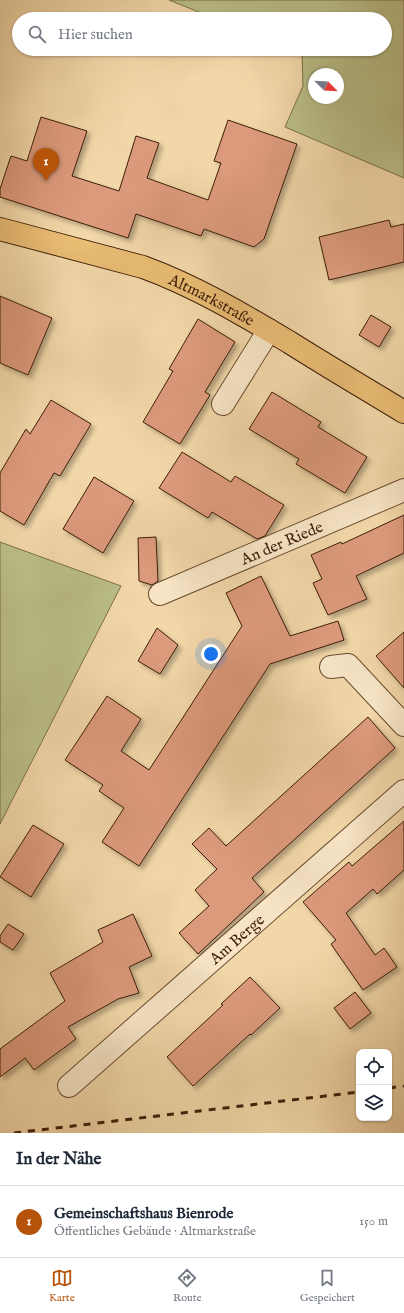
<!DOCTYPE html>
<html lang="de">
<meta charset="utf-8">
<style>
:root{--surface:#fff;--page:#f6f6f7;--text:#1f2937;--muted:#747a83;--line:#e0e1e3;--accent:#b45309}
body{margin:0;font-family:"IM FELL English",serif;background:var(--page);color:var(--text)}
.controls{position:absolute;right:12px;bottom:12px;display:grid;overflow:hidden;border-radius:8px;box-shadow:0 1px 3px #0004}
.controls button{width:36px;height:36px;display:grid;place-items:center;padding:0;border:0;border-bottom:1px solid var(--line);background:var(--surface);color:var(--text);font:20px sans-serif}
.compass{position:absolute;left:308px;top:68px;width:36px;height:36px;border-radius:50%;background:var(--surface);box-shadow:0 1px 3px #0004;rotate:114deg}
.you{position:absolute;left:211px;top:654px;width:14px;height:14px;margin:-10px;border:3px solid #fff;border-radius:50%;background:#1a73e8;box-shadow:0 0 0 6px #1a73e833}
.badge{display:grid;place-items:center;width:26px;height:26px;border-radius:50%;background:var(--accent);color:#fff;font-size:13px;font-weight:700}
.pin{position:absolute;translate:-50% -33px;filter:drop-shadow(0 1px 2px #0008)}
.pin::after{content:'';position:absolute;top:21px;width:14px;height:12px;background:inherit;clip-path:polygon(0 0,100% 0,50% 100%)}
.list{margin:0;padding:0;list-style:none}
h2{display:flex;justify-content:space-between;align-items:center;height:52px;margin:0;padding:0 16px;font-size:17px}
h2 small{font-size:13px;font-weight:400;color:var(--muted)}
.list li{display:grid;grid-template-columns:26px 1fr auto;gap:12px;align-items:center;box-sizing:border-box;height:72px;padding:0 16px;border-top:1px solid var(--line)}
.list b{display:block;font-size:15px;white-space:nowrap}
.list p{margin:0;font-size:13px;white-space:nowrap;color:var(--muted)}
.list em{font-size:13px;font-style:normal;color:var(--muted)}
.icon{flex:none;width:22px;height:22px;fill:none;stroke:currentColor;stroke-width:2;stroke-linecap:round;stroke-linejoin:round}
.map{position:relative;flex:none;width:404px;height:1133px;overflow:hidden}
.search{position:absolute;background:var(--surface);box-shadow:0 1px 3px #0004;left:12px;right:12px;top:12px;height:44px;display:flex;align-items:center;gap:10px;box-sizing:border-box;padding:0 14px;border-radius:22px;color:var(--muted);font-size:15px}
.sheet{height:124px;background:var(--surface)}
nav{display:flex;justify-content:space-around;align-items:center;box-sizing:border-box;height:56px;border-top:1px solid var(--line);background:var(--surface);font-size:11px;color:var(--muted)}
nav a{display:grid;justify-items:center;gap:2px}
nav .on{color:var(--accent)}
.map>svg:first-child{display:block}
</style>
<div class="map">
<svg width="404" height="1133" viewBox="0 0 404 1133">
<defs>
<filter id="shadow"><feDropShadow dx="3.5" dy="3.5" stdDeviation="2" flood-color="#0004"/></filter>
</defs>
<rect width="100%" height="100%" fill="#f2d7a8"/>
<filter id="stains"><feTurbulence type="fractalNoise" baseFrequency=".005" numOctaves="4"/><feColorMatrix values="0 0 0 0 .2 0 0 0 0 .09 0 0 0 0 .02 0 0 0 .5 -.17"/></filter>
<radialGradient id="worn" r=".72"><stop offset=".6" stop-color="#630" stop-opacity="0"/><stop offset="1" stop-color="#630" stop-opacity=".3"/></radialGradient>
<g fill="#babe88" stroke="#7c6e48" fill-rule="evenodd">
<path d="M169,0H404V178L285,127L303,86L302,53L291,49H385V19H216ZM314,74H338V98H314Z"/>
<polygon points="0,542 121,586 0,824"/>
</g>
<g fill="#dc9a7b" stroke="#3d1e09" filter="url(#shadow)">
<polygon points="41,117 87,131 72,176 119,191 136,136 159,143 147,178 208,200 221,163 214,161 228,120 297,144 264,239 254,247 204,229 201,236 136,214 128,238 0,197 0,189 11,156 27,161"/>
<polygon points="389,220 391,227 404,224 404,262 329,280 319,237"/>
<polygon points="0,296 52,318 28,375 0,363"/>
<polygon points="371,315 391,327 379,347 359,335"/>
<polygon points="198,319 235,342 205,392 210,395 180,444 143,422 173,371 169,369"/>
<polygon points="272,392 321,422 318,427 367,457 345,493 296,464 299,459 249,429"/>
<polygon points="51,400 91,424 60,476 54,473 24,525 0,511 0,473 26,429 30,434"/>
<polygon points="182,452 231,482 235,476 284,505 265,536 257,539 212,512 208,518 159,488"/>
<polygon points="94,477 134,501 103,553 63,529"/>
<polygon points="404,515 404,553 356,576 367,599 328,615 313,583 322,579 311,555 341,542 342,544"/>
<polygon points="156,537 158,581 152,585 139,581 138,538"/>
<polygon points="261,576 290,636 338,621 344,640 270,664 139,866 102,842 124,808 99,791 103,785 65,760 107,696 141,719 121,751 149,770 242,626 226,593"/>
<polygon points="157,628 178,645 160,674 138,661"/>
<polygon points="404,632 404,688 376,656"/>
<polygon points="368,717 395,748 252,878 264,892 198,954 179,933 209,906 195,890 217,869 192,844 209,828 226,846"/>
<polygon points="404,821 404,870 377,894 373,889 346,913 375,955 384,948 397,967 363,990 331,944 336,940 303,902 349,862 352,866"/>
<polygon points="33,825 64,844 31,897 0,877"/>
<polygon points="133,914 152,956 129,967 139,993 118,999 68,1027 76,1039 34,1070 25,1058 0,1077 0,1049 65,1001 50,973 103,942 98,930"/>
<polygon points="8,924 24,934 13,950 0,942 0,936"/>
<polygon points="250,977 280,1008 251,1035 250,1034 193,1086 167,1057 223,1005 221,1004"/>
<polygon points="355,992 371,1013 350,1029 334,1008"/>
</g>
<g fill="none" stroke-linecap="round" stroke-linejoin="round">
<g stroke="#6a4c31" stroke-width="24">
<g id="minor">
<polyline points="223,404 269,330"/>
<path id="s1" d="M160,594L404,490"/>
<polyline points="331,667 348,665 404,725"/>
<path id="s2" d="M69,1086L404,791"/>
</g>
</g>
<g stroke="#3d1e09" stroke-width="24">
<g id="major">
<path id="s3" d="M0,229L143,267C195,286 242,314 289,342C327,366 366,389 404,412"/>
</g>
</g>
<use href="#minor" stroke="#f7e5c6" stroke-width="22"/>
<use href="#major" stroke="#e9bc74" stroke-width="22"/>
<g stroke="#3d1e09" stroke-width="3" stroke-dasharray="7 7" stroke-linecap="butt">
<polyline points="389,1088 404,1086"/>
<polyline points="14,1133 359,1092"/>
</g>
</g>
<g text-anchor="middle" stroke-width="4" stroke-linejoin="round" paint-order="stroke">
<g font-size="16" fill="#3d1e09" stroke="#f7e5c6">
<text dy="6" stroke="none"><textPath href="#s3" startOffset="224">Altmarkstraße</textPath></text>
<text dy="6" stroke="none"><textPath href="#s1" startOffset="132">An der Riede</textPath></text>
<text dy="6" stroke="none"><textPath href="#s2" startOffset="223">Am Berge</textPath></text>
</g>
</g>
<rect width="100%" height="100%" filter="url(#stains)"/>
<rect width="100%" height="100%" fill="url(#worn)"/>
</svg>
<div class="controls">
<button><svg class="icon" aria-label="locate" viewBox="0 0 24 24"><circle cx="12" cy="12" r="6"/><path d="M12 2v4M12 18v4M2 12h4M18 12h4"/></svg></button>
<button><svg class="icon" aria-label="layers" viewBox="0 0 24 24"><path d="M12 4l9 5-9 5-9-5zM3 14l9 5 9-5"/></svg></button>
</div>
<svg class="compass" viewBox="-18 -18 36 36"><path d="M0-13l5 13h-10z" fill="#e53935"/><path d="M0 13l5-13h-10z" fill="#747a83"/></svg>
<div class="you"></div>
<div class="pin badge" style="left:46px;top:181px">1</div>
<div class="search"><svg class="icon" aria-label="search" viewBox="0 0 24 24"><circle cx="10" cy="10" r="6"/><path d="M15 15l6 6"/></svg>Hier suchen</div>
</div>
<section class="sheet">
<h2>In der Nähe<small></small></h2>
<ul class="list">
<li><span class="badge">1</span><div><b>Gemeinschaftshaus Bienrode</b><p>Öffentliches Gebäude · Altmarkstraße</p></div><em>150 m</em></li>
</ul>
</section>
<nav>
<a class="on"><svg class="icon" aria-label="map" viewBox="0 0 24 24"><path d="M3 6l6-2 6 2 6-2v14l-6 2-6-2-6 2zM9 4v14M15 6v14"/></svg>Karte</a>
<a><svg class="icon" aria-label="directions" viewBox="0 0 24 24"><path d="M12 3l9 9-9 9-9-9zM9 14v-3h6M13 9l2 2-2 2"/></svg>Route</a>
<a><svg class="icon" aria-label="saved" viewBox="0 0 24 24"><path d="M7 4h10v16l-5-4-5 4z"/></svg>Gespeichert</a>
</nav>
